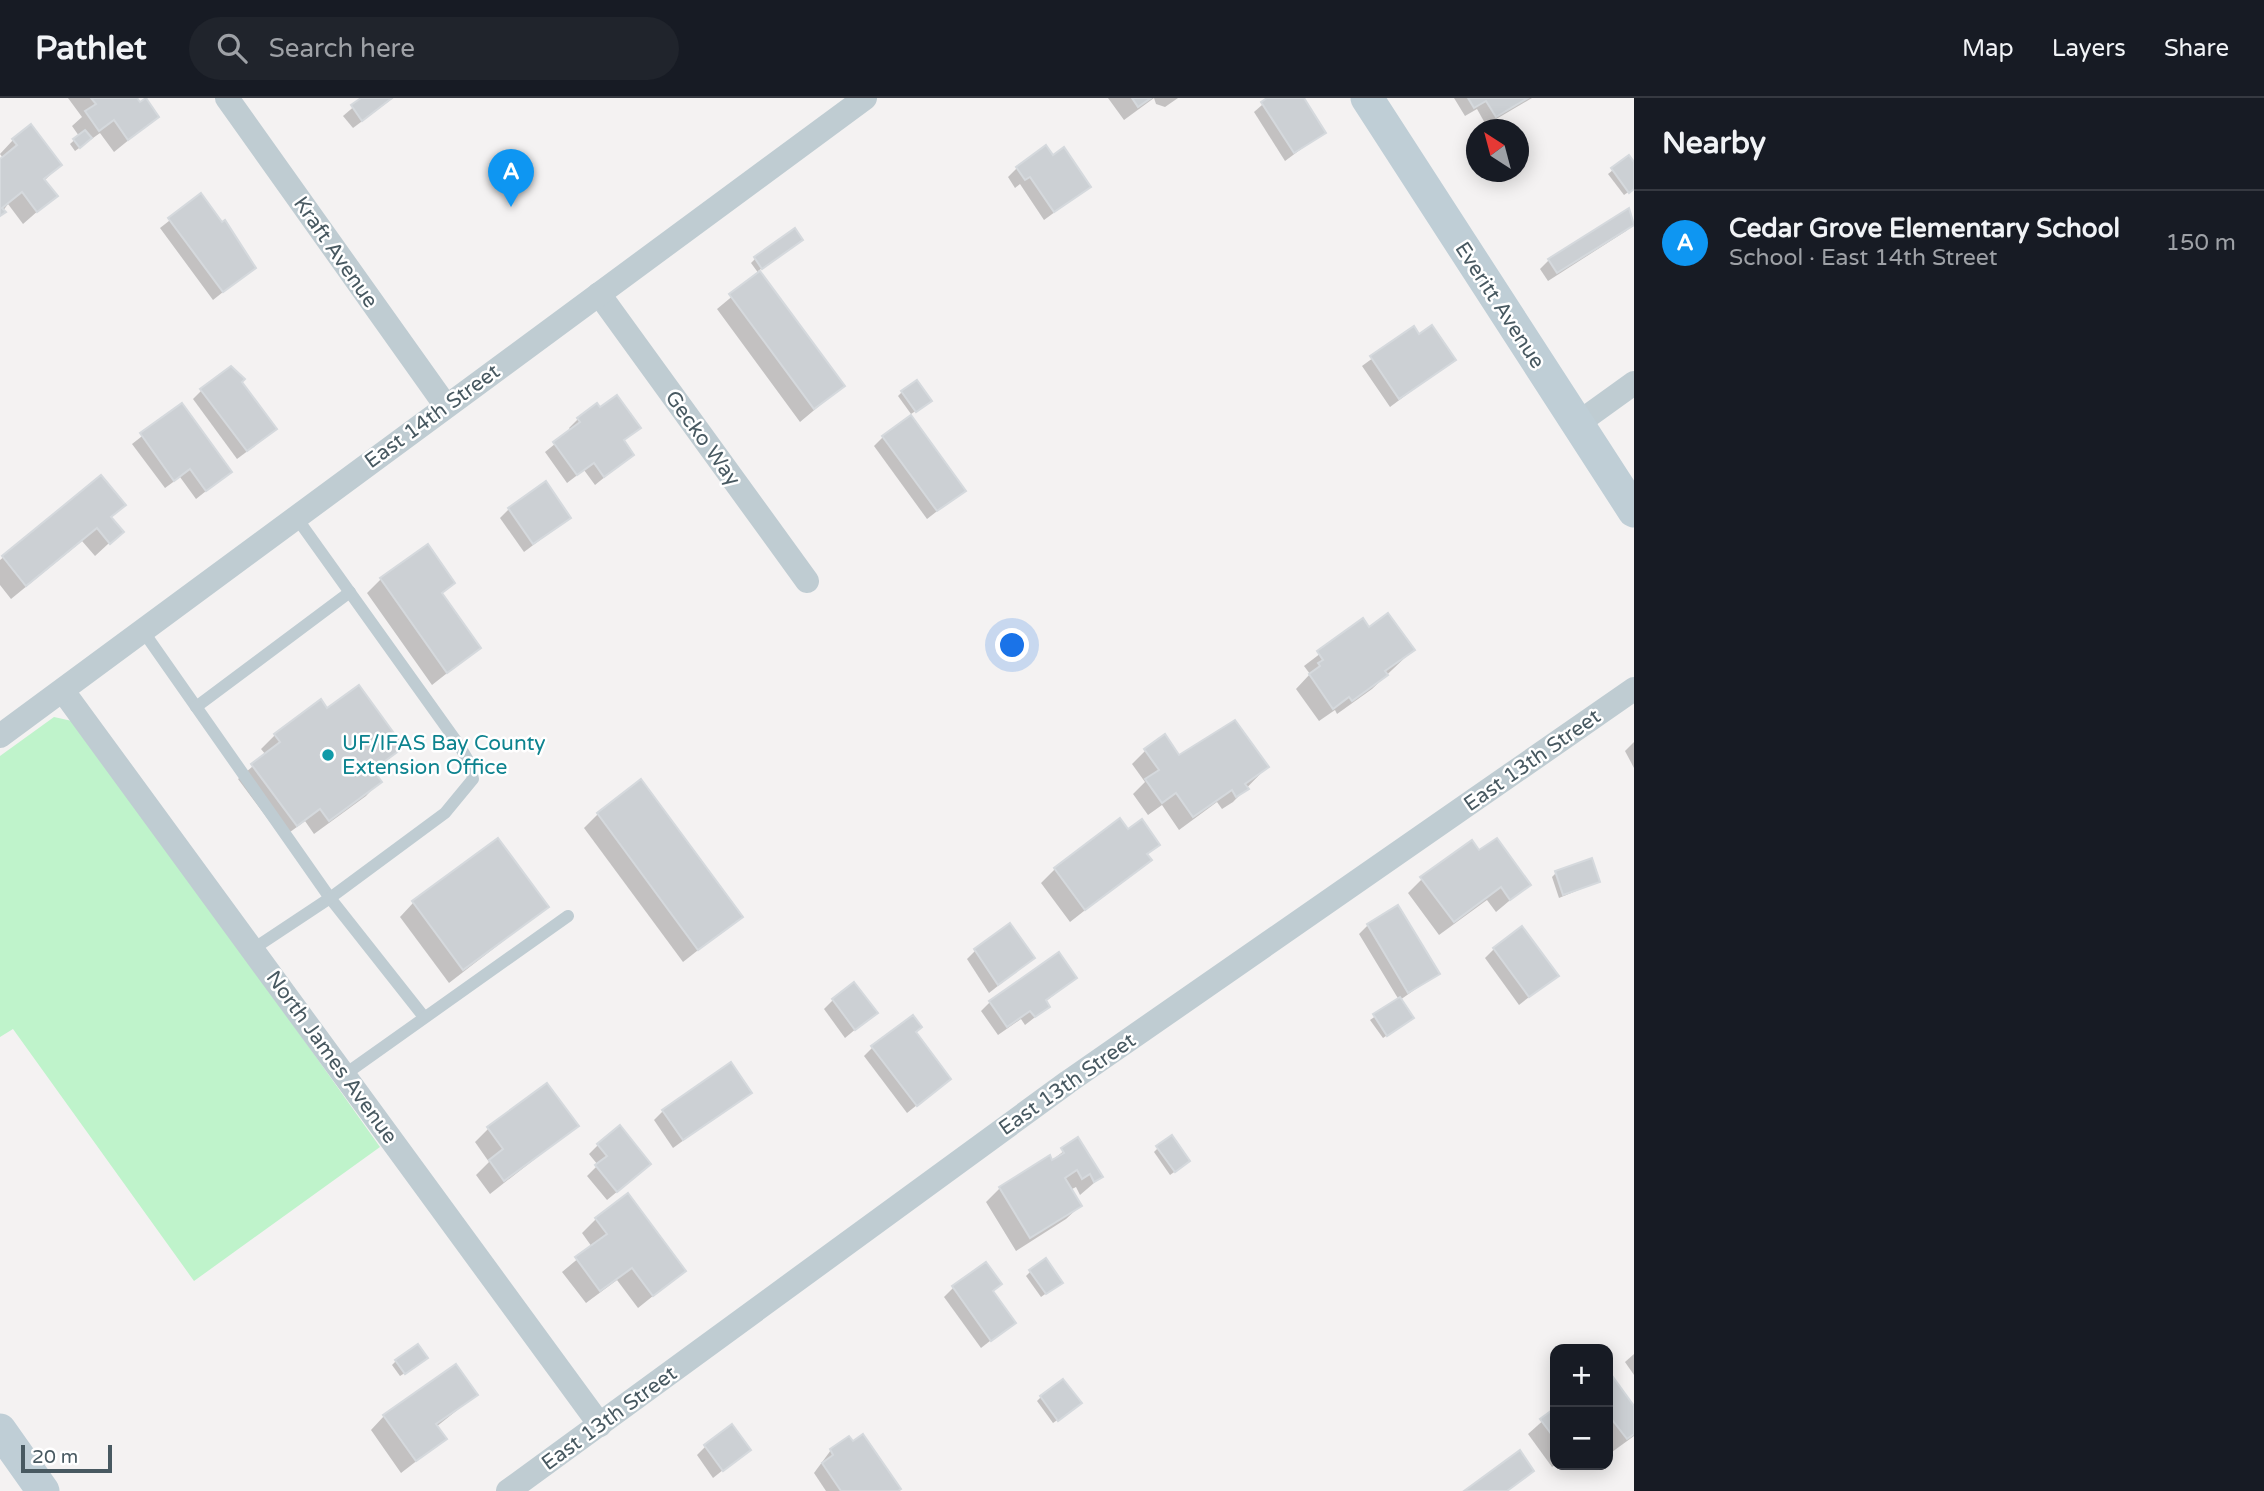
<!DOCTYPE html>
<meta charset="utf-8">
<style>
:root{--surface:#171b24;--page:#20242c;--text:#f1f3f6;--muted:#9ea1a6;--line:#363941;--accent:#0e96f2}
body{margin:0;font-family:"Varela Round",sans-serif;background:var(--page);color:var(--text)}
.controls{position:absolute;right:21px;bottom:21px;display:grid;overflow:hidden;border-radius:14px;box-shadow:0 4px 18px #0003}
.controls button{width:63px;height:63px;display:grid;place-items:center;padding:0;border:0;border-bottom:2px solid var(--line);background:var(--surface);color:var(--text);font:35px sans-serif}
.compass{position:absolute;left:1466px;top:21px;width:63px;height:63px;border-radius:50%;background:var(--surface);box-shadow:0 4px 18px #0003;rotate:324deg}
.scale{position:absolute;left:21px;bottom:18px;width:91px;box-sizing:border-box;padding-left:7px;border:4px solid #485961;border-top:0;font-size:19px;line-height:24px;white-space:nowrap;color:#485961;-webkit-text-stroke:5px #fff;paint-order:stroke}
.you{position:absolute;left:1013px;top:548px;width:24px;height:24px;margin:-18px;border:5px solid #fff;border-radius:50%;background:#1a73e8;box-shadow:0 0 0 10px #1a73e833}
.badge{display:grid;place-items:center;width:46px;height:46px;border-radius:50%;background:var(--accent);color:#fff;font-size:23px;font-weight:700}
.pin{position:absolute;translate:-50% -58px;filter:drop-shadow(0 2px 4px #0008)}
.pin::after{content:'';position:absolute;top:37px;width:24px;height:21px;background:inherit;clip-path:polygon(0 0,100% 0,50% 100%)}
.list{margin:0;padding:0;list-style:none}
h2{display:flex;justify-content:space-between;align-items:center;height:91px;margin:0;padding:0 28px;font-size:30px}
h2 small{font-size:23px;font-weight:400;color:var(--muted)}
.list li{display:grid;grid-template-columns:46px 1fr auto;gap:21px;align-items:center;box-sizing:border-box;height:105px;padding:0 28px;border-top:2px solid var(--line)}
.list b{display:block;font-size:26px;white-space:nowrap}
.list p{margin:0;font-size:23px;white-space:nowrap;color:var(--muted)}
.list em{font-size:23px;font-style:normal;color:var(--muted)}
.icon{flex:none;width:38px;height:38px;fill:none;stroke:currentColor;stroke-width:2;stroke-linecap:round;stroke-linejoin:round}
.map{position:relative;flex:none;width:1634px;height:1393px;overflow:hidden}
header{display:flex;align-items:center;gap:42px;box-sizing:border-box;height:98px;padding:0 35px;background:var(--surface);border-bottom:2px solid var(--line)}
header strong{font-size:33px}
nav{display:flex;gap:38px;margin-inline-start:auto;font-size:24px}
.search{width:490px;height:63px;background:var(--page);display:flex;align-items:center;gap:18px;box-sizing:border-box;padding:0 24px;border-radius:38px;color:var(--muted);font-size:26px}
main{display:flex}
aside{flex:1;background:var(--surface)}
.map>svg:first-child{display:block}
</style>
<header>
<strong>Pathlet</strong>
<div class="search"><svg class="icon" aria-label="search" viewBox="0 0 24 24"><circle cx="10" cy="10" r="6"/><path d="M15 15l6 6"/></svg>Search here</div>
<nav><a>Map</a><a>Layers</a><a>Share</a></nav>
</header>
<main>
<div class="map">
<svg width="1634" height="1393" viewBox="0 0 1634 1393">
<rect width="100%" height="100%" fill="#f4f2f2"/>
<polygon fill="#bff3cb" points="54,619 72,623 88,638 380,1049 194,1183 13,931 0,939 0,658"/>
<g fill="#0003">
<polygon points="68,0 135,0 157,19 114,54 100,35 75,53 70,46 79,38 72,28 82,19"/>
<polygon points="364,0 393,0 353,30 343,18"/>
<polygon points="1108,0 1178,0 1165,9 1156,6 1154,0 1124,22"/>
<polygon points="1270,0 1301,0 1324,34 1285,63 1254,14"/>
<polygon points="1454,0 1532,0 1486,27 1477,11 1465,18"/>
<polygon points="13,42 60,67 44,83 55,98 23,126 8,106 0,117 0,63 3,60 0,56"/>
<polygon points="1053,59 1089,89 1044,122 1020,86 1015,90 1008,79 1017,70"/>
<polygon points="1629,59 1634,67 1634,90 1624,97 1608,76"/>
<polygon points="201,98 242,148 239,151 253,170 213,202 160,130"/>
<polygon points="1628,112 1634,126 1626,133 1548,183 1540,171 1549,162"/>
<polygon points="797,146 758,173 843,288 800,324 717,211 759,176 751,165 755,161"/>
<polygon points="1414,230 1419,238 1453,262 1390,309 1362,268"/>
<polygon points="240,284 265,340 237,361 193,301 202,292"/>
<polygon points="902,294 926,306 911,316 898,298"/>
<polygon points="182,307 230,374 196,401 180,379 165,390 132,346"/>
<polygon points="597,307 638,330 622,344 632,357 595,387 584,372 567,385 545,354 571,333 569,330 578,321"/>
<polygon points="883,339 963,393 927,421 874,348"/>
<polygon points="101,380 123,407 110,420 121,434 95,458 82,443 11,501 0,487 0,462"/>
<polygon points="509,411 569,420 524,454 500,420"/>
<polygon points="381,481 453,485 441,496 479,550 432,587 367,495"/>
<polygon points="1363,523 1369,531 1413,552 1372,591 1337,616 1335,612 1319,623 1296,591 1310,576 1304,568"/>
<polygon points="327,612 402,648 389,661 389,658 365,676 379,684 366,698 314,736 305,723 282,740 238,681 266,657 261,651 275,637"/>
<polygon points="1634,644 1634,670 1625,653"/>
<polygon points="1146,652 1179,659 1267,669 1233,704 1222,711 1217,704 1179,732 1162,707 1148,717 1133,696 1145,684 1132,666"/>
<polygon points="598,716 740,819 683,864 584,730"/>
<polygon points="1128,734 1158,747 1146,758 1149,762 1070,824 1041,785 1055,771"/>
<polygon points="1479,754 1528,787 1496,814 1487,802 1439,837 1408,795 1422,781"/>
<polygon points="1556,775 1598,784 1559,800 1552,779"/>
<polygon points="413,805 547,809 449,885 400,819"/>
<polygon points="1368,827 1437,876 1400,902 1412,920 1383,940 1370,922 1399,902 1359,836"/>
<polygon points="1494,851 1556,878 1519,907 1485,860"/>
<polygon points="976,852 1033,860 989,895 967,861"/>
<polygon points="1075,880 1045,904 1048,909 1025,927 1021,921 998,937 981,913 990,904"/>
<polygon points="833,902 875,915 845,940 824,911"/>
<polygon points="914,935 949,981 907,1015 864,958 873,949"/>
<polygon points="750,994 673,1050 654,1022 663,1013"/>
<polygon points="577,1028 490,1096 476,1077 489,1064 475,1044 488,1031"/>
<polygon points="1078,1042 1101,1079 1080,1097 1076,1089 1070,1092 1080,1108 1066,1121 1016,1153 986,1104 1000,1090 1049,1060 1051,1063"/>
<polygon points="598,1047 640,1075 607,1102 587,1078 598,1067 589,1056"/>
<polygon points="1158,1050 1184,1067 1170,1077 1154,1054"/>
<polygon points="596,1121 684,1173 638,1210 617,1182 586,1205 562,1174 592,1149 582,1135"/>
<polygon points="1030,1174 1056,1188 1041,1199 1026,1178"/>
<polygon points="953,1190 992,1194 1013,1225 981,1250 944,1199"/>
<polygon points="1634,1256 1634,1277 1625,1264"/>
<polygon points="396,1263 422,1264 400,1278 392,1267"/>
<polygon points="1608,1277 1634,1311 1634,1338 1612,1354 1608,1347"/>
<polygon points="476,1297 436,1329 445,1341 401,1375 371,1332 384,1318"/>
<polygon points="1041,1299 1076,1309 1053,1325 1037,1303"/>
<polygon points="1555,1312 1555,1367 1552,1369 1528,1336"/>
<polygon points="706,1348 748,1352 713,1380 697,1357"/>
<polygon points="831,1352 896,1393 826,1393 814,1375"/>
</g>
<g fill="#ccd0d4" stroke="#d5d9dd" stroke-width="2">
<polygon points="91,0 137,0 140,4 146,0 159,19 128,42 114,22 99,33 85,13 96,6"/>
<polygon points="361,0 392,0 362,23 351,7"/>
<polygon points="1132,0 1151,0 1138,9"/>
<polygon points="1267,0 1304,0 1326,35 1294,55 1261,4"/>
<polygon points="1468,0 1528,0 1496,19 1486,3 1474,10"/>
<polygon points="31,26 62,67 44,81 58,98 37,114 22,94 2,110 6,114 0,118 0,61 17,47 12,41"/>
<polygon points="85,32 92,40 80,50 73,41"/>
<polygon points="1046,47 1053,57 1064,49 1091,89 1054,114 1030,79 1025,82 1016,69"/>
<polygon points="1629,57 1634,64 1634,91 1629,95 1611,70"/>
<polygon points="201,95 222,124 225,122 256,170 223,194 168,120"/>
<polygon points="1629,110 1634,127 1557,175 1548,161"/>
<polygon points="795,130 803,142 762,171 754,159"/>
<polygon points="760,173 845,288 814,311 729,196"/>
<polygon points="1432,227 1456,262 1399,301 1370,258 1414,228 1419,236"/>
<polygon points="231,268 245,281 242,284 277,331 247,353 200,291"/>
<polygon points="917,282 932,303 916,314 901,293"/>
<polygon points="617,297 641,330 624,342 634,357 604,379 594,365 577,377 553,344 580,324 577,320 597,305 600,309"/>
<polygon points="182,305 232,374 206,393 190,371 174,383 140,335"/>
<polygon points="911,317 966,393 937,413 882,338"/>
<polygon points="101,377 126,407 111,419 124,434 110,446 97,430 26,488 2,458"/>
<polygon points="546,383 571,420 533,446 508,410"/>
<polygon points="428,446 455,485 442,495 481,550 447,575 380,480"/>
<polygon points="1388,515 1415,552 1385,573 1388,577 1352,603 1349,599 1333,611 1309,576 1320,568 1318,565 1323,562 1317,553 1363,520 1369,529"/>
<polygon points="359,587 404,649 373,672 382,684 329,723 320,711 297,728 251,666 280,644 274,636 321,601 327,610"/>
<polygon points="1235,622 1269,669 1245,686 1249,691 1236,699 1232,692 1193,719 1176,695 1162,705 1145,681 1159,672 1144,651 1165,636 1179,657"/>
<polygon points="641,681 743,819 698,852 597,715"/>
<polygon points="1120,720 1128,731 1142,721 1160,747 1147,756 1152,762 1085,812 1054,770"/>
<polygon points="498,740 549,809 463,872 412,803"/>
<polygon points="1497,740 1531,787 1510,802 1501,789 1454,824 1420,779 1472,742 1479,752"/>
<polygon points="1592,760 1600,784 1563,797 1555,773"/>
<polygon points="1398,807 1440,876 1408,895 1367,826"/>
<polygon points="1010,825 1035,860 998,887 974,851"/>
<polygon points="1522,828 1559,878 1529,899 1493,850"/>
<polygon points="1059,854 1077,880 1046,902 1050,909 1035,919 1030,913 1007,929 989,903"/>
<polygon points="854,884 878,915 855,932 832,901"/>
<polygon points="1400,899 1414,920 1387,938 1373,916"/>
<polygon points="913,917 922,929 916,934 951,981 917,1008 871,948"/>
<polygon points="731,964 752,995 683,1042 662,1012"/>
<polygon points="547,985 579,1028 504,1083 489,1062 503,1051 487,1029"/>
<polygon points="620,1027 651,1066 617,1094 595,1067 607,1058 597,1046"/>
<polygon points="1172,1037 1190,1063 1175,1074 1156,1048"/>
<polygon points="1078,1039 1103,1079 1094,1084 1090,1076 1082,1081 1077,1072 1065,1080 1082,1108 1030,1140 999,1089 1050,1057 1052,1062 1064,1055 1061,1050"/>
<polygon points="628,1095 686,1173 653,1198 632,1170 600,1193 575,1159 607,1136 595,1120"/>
<polygon points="1046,1160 1063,1185 1046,1196 1029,1172"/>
<polygon points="986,1164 1002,1186 993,1193 1016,1225 991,1243 952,1188"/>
<polygon points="418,1246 428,1260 405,1276 395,1262"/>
<polygon points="456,1266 478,1297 436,1326 447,1341 416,1363 383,1317"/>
<polygon points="1608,1272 1634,1308 1634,1336 1627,1341 1613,1323 1608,1327"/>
<polygon points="1063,1281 1082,1305 1058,1323 1040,1298"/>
<polygon points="1555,1310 1555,1341 1540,1321"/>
<polygon points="732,1326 751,1352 723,1373 704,1347"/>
<polygon points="863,1336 901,1391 898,1393 841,1393 822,1365 833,1357 830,1351 849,1338 853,1343"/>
<polygon points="1520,1352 1534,1373 1507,1393 1464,1393"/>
</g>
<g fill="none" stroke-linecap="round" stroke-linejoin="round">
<g stroke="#bfccd2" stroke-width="12">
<polyline points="143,533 330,800 424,919"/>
<polyline points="196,609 350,494"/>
<polyline points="253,851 330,800 445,715 473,681 469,664 459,647 296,419"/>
<polyline points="344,977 568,818"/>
</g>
<g stroke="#bfccd2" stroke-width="24">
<polyline points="227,0 446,308"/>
<polyline points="599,196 807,483"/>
<polyline points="1577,326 1634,285"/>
<polyline points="63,593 600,1327"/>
<polyline points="0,638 865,0"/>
<polyline points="508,1393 1068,984 1634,591"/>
</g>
<g stroke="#bfced6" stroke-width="33">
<polyline points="1367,0 1634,413"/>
<polyline points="0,1332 43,1393"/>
</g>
</g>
<circle fill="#0f9aa8" stroke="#fff" stroke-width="2.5" cx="328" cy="657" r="7"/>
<g text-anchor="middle" stroke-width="5" stroke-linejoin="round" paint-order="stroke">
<g font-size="21" fill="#485961" stroke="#fff">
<text transform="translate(336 154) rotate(55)" y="7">Kraft Avenue</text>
<text transform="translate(1500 207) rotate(57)" y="7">Everitt Avenue</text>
<text transform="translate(432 318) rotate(-36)" y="7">East 14th Street</text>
<text transform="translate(703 340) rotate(54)" y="7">Gecko Way</text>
<text transform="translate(1532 662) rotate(-35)" y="7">East 13th Street</text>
<text transform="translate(332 959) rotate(54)" y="7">North James Avenue</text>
<text transform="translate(1067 986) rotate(-35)" y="7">East 13th Street</text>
<text transform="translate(609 1320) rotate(-36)" y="7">East 13th Street</text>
</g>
<g font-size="21" fill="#0d838f" stroke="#fff" text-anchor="start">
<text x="342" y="652">UF/IFAS Bay County<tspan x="342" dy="24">Extension Office</tspan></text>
</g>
</g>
</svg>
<div class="controls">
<button>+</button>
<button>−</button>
</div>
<svg class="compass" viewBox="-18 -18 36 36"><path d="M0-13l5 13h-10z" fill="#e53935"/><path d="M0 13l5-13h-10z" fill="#9ea1a6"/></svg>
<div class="scale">20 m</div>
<div class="you"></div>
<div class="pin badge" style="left:511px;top:109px">A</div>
</div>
<aside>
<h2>Nearby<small></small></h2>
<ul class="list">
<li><span class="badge">A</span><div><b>Cedar Grove Elementary School</b><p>School · East 14th Street</p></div><em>150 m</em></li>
</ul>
</aside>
</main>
